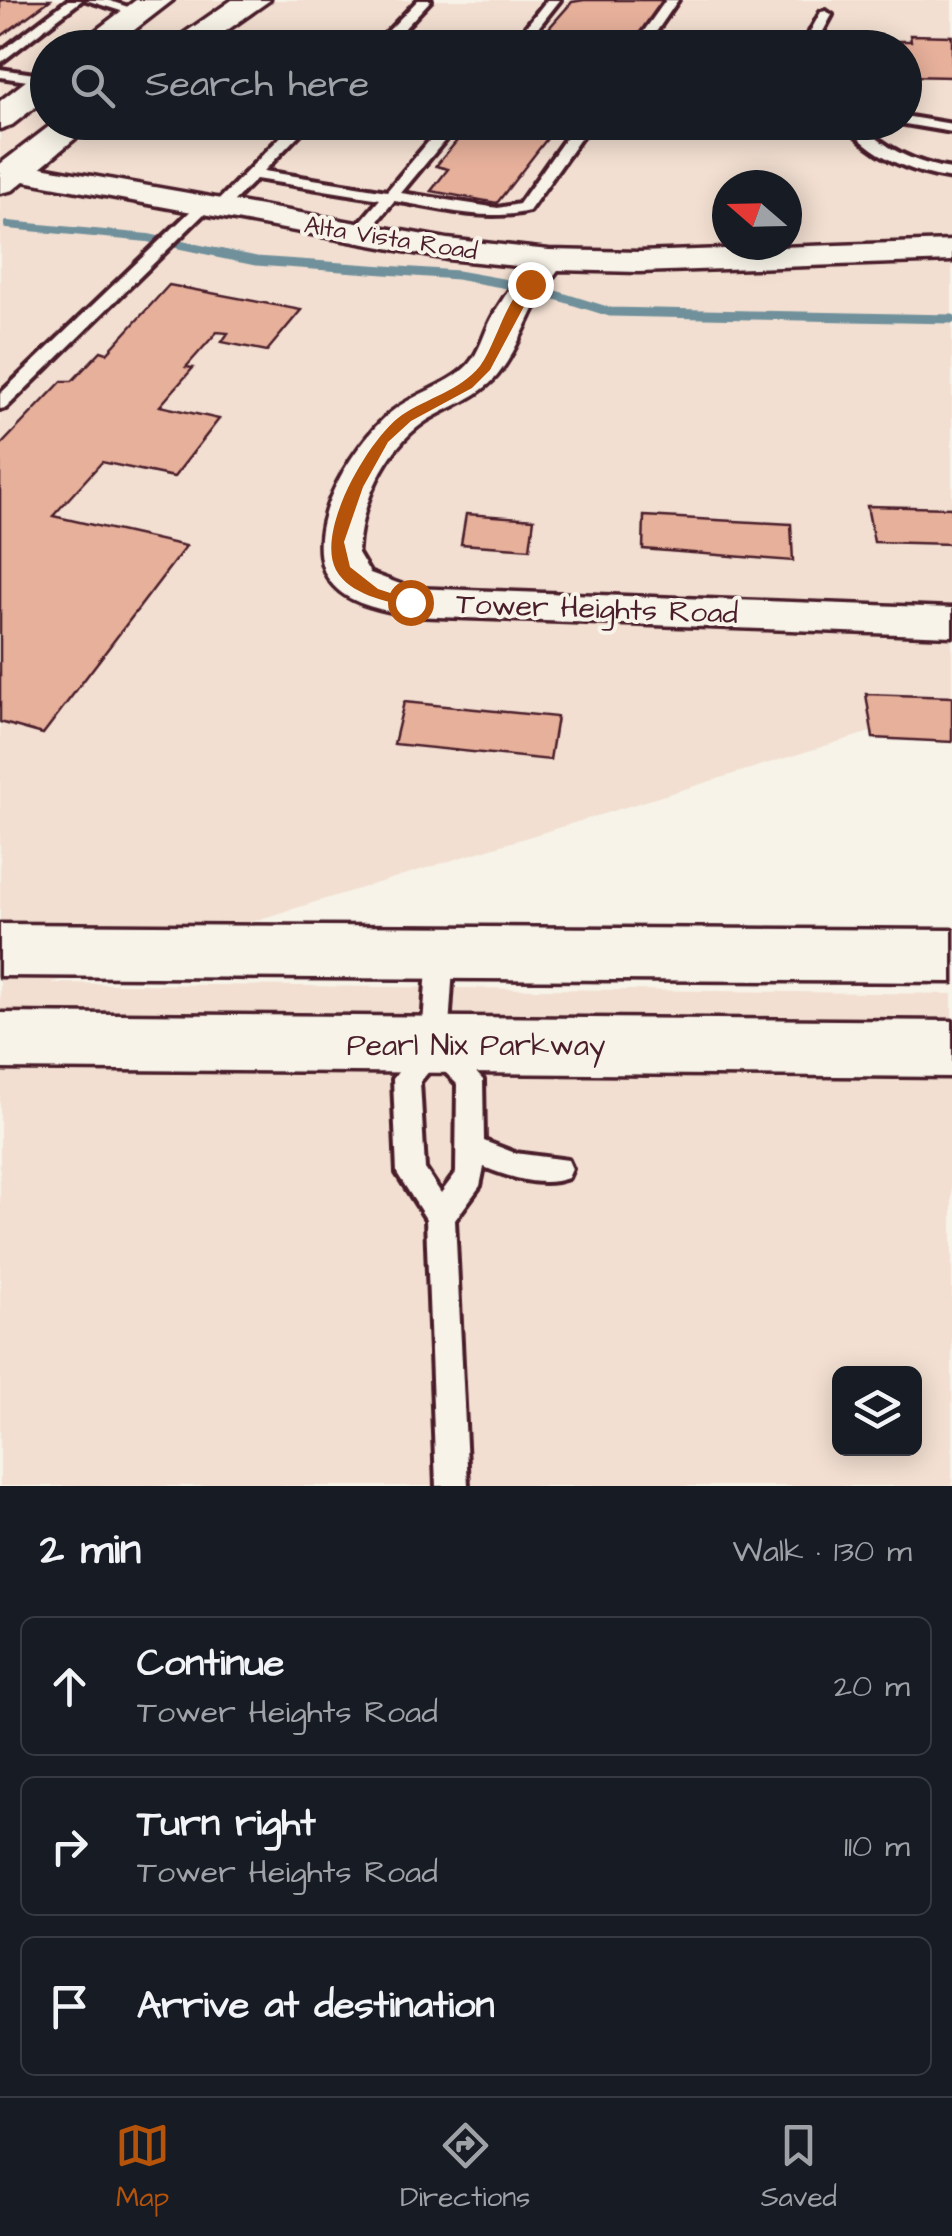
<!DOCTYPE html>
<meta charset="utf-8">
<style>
:root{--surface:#171b24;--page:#20242c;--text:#f1f3f6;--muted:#9ea1a6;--line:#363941;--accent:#b45309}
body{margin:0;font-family:"Architects Daughter",sans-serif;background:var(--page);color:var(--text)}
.controls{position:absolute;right:30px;bottom:30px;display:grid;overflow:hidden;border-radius:15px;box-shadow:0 5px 25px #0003}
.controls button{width:90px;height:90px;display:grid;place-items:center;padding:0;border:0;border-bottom:2px solid var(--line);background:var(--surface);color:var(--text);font:50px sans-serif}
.compass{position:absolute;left:712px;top:170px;width:90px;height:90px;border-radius:50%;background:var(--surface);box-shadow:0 5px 25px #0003;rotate:290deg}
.stop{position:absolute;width:30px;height:30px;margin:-22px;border:8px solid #b45309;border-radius:50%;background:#fff}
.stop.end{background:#b45309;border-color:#fff;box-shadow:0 2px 10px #0008}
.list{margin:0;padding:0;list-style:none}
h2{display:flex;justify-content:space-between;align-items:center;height:130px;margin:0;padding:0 40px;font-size:42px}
h2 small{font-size:32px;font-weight:400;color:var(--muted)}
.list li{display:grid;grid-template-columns:65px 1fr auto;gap:30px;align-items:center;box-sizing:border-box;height:140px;margin:0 20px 20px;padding:0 20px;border:2px solid var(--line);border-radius:15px}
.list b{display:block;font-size:38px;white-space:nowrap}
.list p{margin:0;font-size:32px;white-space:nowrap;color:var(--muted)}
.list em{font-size:32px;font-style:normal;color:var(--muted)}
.icon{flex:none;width:55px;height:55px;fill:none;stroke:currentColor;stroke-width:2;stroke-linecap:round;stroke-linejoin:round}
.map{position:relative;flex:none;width:952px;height:1486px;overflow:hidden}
.search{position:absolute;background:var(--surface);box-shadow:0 5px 25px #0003;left:30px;right:30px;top:30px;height:110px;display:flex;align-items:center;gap:25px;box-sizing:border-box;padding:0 35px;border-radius:55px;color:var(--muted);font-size:38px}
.sheet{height:610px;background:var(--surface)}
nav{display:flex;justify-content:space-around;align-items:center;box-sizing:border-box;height:140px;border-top:2px solid var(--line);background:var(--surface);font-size:28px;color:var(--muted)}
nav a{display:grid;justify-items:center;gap:5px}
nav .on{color:var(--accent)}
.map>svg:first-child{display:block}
</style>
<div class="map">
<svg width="952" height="1486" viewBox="0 0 952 1486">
<rect width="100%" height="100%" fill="#f7f3e8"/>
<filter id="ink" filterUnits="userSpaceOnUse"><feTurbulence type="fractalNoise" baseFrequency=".01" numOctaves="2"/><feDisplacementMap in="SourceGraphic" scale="20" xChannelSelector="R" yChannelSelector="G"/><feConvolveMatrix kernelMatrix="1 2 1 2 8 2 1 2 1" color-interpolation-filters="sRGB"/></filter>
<g filter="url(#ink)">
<path fill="#f2dfd1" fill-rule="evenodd" d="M0,0H952V707L51,983L952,994V1486H0ZM48,48H904V122H48ZM727,185H787V245H727ZM840,1374H914V1448H840Z"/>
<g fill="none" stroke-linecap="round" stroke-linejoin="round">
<polyline stroke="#70909b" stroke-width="8" points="8,225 148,238 229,255"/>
<polyline stroke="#70909b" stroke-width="9" points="217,253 256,261 457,275 536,289 610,312 952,319"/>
</g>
<g fill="#e6b09b" stroke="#4a1f2b" stroke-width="2.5">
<polygon points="0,0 50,0 0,37"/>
<polygon points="584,0 663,0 630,48 545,48 553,38 542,36 572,2"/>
<polygon points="910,35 952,36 952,77 904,76 904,48 851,48 850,41 911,41"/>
<polygon points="483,122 560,122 497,203 431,191 448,169 436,166 471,124"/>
<polygon points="169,285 301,310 267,351 222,342 228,333 217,332 186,367 193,368 160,406 219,419 174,477 102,462 53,516 186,546 43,734 0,722 0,446 62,381 72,381 101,351 107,353"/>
<polygon points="867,506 952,508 952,544 874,542"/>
<polygon points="466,514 534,519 530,549 461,544"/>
<polygon points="644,516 791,524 793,561 643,549"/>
<polygon points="866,694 952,697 952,742 873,738"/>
<polygon points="404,702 557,717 550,760 394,744"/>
</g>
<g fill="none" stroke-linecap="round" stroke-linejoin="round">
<g stroke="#4a1f2b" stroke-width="8">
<g id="service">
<polygon points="68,0 82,0 0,63 0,52"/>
<polygon points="86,0 107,0 143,12 137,16"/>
<polygon points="418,0 431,0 386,48 372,48"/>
<polygon points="547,0 560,0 522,48 509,48"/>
<polygon points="666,0 678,0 645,48 632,48"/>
<polygon points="826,11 832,15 814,48 801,48 821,12"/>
<polygon points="0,69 48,76 48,84 0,77"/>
<polygon points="904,116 952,124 952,132 899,123 904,122"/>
<path d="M295,122H311L264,171L387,191L445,122H460L401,193L498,208L519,204L577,122H592L529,211C485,222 439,208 394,201L365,236L359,238L351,233L380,199L256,179L224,211H214V205Z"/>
<path d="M843,122H859C885,149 915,164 952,169V179C908,172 872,156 843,122Z"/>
<polygon points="199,203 212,206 6,408 0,409 0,394"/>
<path d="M441,942L450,946L454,953L448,1042L483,1080L484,1141L515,1153L568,1160L572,1169L568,1178C541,1188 509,1177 484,1167L480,1186L455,1220L468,1486H436L426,1219L397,1173L393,1079L422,1040L428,953L432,946ZM436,1063L457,1084L456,1173L441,1193L425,1169L420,1082Z"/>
</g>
</g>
<g stroke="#4a1f2b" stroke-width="7">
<path id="minor" d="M13,162L447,239L549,250L639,252L952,241V261L639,272L558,270C531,304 522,345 497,376C478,398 450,406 426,421C385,448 360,505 358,553L370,573L411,588L952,608V636L411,616C386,610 352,606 334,586C292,540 352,445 390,413C414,393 446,387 468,365C480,352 484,333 492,318C501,300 514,283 526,267L447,259L2,177L0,168Z"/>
</g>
<g stroke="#4a1f2b" stroke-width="7">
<g id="secondary">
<polygon points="0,924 952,930 952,982 0,976"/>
<polygon points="0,1013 952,1021 952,1077 0,1069"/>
</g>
</g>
<g stroke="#4a1f2b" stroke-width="7">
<g id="primary">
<polygon points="136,0 173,0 111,48 73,48"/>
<polygon points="232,0 270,0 202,48 163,48"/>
<polygon points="48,70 48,97 12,125 0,129 0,101 36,73"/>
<polygon points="55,122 95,122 13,190 0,193 0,164"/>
</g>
</g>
<use href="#service" fill="#f7f3e8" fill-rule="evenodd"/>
<use href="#minor" fill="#f7f3e8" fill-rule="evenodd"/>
<use href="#secondary" fill="#f7f3e8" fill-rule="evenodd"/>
<use href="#primary" fill="#f7f3e8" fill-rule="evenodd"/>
</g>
</g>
<path fill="#b45309" d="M530,281L536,284L490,370L472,388L411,421L388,442L363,487L344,542L350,567L378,589L418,602L410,607C386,601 350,595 336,570C315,531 369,438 402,415C427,398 460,391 480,366C497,343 506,296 530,281Z"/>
<g text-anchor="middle" stroke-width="8" stroke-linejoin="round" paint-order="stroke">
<g font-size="25" fill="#4a1f2b" stroke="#f7f3e8">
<text transform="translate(391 237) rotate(9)" y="9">Alta Vista Road</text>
</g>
<g font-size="30" fill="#4a1f2b" stroke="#f7f3e8">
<text transform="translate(597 608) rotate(2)" y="10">Tower Heights Road</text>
<text x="476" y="1055">Pearl Nix Parkway</text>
</g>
</g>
</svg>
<div class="controls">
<button><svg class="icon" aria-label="layers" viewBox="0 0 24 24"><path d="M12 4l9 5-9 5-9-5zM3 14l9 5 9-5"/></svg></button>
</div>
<svg class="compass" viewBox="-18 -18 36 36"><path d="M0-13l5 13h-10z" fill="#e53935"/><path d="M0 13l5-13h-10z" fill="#9ea1a6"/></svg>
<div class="stop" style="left:410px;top:602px"></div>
<div class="stop end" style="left:530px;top:284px"></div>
<div class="search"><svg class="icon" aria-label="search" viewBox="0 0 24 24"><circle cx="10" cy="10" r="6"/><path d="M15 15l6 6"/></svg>Search here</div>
</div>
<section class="sheet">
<h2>2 min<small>Walk · 130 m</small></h2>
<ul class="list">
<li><svg class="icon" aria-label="ahead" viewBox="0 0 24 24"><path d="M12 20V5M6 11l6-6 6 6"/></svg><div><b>Continue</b><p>Tower Heights Road</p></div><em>20 m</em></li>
<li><svg class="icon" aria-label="right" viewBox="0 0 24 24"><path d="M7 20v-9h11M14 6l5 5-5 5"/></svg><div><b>Turn right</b><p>Tower Heights Road</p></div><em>110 m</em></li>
<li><svg class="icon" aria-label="arrive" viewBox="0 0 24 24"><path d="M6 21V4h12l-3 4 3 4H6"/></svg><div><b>Arrive at destination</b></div></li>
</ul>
</section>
<nav>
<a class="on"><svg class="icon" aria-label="map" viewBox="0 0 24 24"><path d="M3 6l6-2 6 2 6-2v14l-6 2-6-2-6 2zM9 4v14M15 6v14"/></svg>Map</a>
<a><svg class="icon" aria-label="directions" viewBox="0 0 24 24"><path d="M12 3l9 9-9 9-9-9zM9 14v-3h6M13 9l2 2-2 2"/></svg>Directions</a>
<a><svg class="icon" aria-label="saved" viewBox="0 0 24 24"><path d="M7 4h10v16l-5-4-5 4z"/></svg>Saved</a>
</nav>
